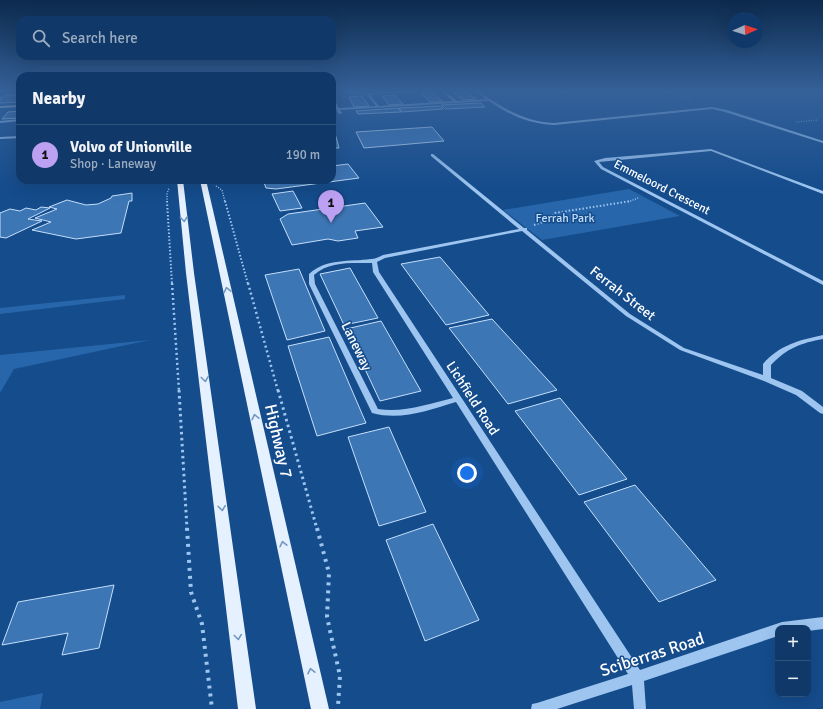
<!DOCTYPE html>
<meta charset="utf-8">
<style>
:root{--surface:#103969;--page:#1e4471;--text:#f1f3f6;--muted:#9cacc0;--line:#30537d;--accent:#bca0f2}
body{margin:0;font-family:Signika,sans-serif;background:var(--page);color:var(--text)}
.controls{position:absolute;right:12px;bottom:12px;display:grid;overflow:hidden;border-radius:8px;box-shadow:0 4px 16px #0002}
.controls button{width:36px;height:36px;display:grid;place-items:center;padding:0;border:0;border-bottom:1px solid var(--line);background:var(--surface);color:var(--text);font:20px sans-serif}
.compass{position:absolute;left:727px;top:12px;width:36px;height:36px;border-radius:50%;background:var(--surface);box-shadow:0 4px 16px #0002;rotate:87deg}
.you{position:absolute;left:467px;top:473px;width:14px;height:14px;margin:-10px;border:3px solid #fff;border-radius:50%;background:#1a73e8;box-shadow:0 0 0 6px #1a73e833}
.badge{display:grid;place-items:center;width:26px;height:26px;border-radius:50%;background:var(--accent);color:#111;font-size:13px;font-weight:700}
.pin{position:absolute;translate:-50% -33px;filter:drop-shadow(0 1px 2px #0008)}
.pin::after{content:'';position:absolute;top:21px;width:14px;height:12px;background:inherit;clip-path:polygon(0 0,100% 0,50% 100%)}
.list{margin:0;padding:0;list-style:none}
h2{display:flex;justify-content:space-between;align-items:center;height:52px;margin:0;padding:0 16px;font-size:17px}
h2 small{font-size:13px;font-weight:400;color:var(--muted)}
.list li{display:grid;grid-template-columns:26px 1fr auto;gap:12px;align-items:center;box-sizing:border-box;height:60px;padding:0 16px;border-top:1px solid var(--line)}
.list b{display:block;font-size:15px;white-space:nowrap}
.list p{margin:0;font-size:13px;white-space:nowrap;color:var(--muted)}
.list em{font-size:13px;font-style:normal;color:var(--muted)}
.icon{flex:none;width:22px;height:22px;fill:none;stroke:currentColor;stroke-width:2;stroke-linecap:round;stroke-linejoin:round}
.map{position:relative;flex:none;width:823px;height:709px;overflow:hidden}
.search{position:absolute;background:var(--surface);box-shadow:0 4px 16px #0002;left:16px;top:16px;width:320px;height:44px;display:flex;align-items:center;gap:10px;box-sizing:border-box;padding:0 14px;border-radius:12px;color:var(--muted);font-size:15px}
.panel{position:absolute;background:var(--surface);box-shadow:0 4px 16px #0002;left:16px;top:72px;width:320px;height:112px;border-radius:12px}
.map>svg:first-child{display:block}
</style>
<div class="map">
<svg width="823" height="709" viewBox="0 0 823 709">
<rect width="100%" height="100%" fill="#154c8c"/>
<g fill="#2766aa">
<polygon points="629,189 680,216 542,240 503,210"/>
<polygon points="125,295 125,299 0,314 0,308"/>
<polygon points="150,340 14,369 0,393 0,355"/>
<polygon points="43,693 40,709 0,709 0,702"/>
</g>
<g fill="#3d76b5" stroke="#c4dffb">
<polygon points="20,90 20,102 0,103 0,99 3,96 15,95"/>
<polygon points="345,90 383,90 383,91 347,93"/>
<polygon points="452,91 464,91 476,99 463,100"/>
<polygon points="421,93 433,93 443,102 430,102"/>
<polygon points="395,95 403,104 389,105 382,96"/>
<polygon points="362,96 369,106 354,107 349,97"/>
<polygon points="481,103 485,107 445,109 441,105"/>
<polygon points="440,106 443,109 402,112 399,108"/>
<polygon points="398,108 401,112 358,114 356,111"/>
<polygon points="20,111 20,118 2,119 8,112"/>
<polygon points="432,127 444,141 364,148 356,132"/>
<polygon points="335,133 339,148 332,148 332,134"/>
<polygon points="348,164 359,178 276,189 266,188 263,180 332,180 332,166"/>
<polygon points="293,191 302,208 280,211 272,194"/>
<polygon points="132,193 132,201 129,201 121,233 76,239 32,230 51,222 35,218 57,209 49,207 67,200 86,205 98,204 111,198 112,196"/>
<polygon points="365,203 383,227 355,231 358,238 338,241 328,239 292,245 280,219 288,214"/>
<polygon points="41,207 50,208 28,219 42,221 6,238 0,237 0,213 10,209 20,211 26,208 36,210"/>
<polygon points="440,257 489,315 446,325 401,264"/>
<polygon points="350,268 378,318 344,325 320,274"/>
<polygon points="299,269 325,331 287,340 265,275"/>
<polygon points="492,319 557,390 508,404 449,328"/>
<polygon points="381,321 421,391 380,401 346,329"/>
<polygon points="329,337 366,423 317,436 288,346"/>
<polygon points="560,398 627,479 579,495 515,411"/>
<polygon points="389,427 426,512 379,526 348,437"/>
<polygon points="635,485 716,580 659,602 584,502"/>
<polygon points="433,524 479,620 425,641 386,540"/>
<polygon points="114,585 99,648 62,655 68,633 2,645 18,602"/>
</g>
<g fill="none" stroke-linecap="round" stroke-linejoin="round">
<g stroke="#9dc5f0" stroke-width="1" stroke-dasharray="1 1.5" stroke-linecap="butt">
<polyline points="659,90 691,100"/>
<polyline points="796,122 817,120"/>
</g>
<g stroke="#9dc5f0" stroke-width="1.5" stroke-dasharray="1 1.5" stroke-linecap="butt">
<polyline points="216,186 222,190 225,202"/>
<polyline points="167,202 167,194 169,188"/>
<polyline points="628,202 638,198"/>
</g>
<g stroke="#9dc5f0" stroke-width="2" stroke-dasharray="1.5 2" stroke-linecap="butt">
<polyline points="167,201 172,284"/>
<polyline points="225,201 248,284"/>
<polyline points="534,225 546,221 555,213 631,201"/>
</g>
<g stroke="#9dc5f0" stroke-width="2.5" stroke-dasharray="2 3" stroke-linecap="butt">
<polyline points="172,283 179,391"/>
<polyline points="248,283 278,391"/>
</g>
<g stroke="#9dc5f0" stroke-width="3" stroke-dasharray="2.5 3.5" stroke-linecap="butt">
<polyline points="179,390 187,529"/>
<polyline points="278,390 317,529"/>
</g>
<g stroke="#9dc5f0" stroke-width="4" stroke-dasharray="3 5" stroke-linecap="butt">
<polyline points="187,528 191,592 202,624 212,709"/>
<polyline points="317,528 329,573 327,617 340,676 338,706"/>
</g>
<g fill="#9dc5f0" fill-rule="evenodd">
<polygon points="0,90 2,90 0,92"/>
<path d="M420,90H436L370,95L379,106L453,101L440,90H443L457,101L486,99L474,90H477C501,107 524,122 554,123L712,107L727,110L823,141V143L725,112L712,109L554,125C529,124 509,115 489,101L340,110L342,113L340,114L338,113L332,99V95L339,108L376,106L367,95H346Z"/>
<polygon points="563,90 566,90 568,93 566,94"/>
<polygon points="20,119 20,121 0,123 0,121"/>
<polygon points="20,136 20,138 0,139 0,137"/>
<polygon points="711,149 823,191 823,194 711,151 599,162 603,167 823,281 823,285 601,169 594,161 605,158"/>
<path d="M431,154H433L524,228H527V230L630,314L684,348L763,375V364C779,345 800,340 823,335V339C801,343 787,348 771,365V378L802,391L823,407V414L820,413L796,395L764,381L680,350L626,316L522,231L385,258L377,262L379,272L640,670L782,622L823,617V629L808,631V628H778V636L644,681L646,709H634L632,685L557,709H531L532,704L537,703L628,674L456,402C429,410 401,421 372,413L309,284V274C326,258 350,262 371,259C375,259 379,257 383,255L519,229L431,156ZM372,263L373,272L453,398C428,404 404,413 378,409L315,284L314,275C329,261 352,263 372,263Z"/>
</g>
<g fill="#e6f1ff" fill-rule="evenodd">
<polygon points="20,105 20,107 0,108 0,106"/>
<polygon points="177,180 183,180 194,273 256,709 238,709 186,273"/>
<polygon points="200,180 206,180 329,709 311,709"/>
</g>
</g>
<defs><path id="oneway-chevron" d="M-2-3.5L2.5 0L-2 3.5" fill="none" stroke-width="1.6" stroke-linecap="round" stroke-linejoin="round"/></defs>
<g stroke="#7396c0">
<use href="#oneway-chevron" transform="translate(184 219) rotate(84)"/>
<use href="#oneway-chevron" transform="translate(227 290) rotate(-103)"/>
<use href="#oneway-chevron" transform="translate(205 379) rotate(83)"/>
<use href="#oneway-chevron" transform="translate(255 417) rotate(-103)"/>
<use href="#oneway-chevron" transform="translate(222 508) rotate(83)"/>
<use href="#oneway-chevron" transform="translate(283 544) rotate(-103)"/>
<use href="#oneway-chevron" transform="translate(238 637) rotate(83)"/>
<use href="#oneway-chevron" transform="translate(311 671) rotate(-102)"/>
</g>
<linearGradient id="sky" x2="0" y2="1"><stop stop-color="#0c2a4d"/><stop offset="0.48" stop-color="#356199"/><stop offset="1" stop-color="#356199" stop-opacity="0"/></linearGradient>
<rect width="823" height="189" fill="url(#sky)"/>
<g text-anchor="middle" stroke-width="3" stroke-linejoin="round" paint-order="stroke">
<g font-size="12" fill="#fff" stroke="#154c8c">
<text transform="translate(662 187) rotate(27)" y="4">Emmeloord Crescent</text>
</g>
<g font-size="12" fill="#c4dffb" stroke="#154c8c">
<text x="565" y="222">Ferrah Park</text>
</g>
<g font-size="14" fill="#fff" stroke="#154c8c">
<text transform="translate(623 293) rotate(38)" y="5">Ferrah Street</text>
<text transform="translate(357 346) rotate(64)" y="5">Laneway</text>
<text transform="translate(473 398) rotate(57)" y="5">Lichfield Road</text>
</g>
<g font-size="17" fill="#fff" stroke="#154c8c">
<text transform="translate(279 441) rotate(77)" y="6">Highway 7</text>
<text transform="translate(652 654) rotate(-18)" y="6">Sciberras Road</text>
</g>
</g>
</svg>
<div class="controls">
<button>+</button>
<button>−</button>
</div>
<svg class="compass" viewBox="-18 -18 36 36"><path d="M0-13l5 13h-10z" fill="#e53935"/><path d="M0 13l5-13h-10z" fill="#9cacc0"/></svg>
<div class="you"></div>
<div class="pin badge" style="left:331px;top:223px">1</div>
<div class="search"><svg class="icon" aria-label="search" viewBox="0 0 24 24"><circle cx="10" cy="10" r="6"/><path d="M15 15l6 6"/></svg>Search here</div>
<section class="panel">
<h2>Nearby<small></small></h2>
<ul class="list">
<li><span class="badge">1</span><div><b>Volvo of Unionville</b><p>Shop · Laneway</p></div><em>190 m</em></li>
</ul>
</section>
</div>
